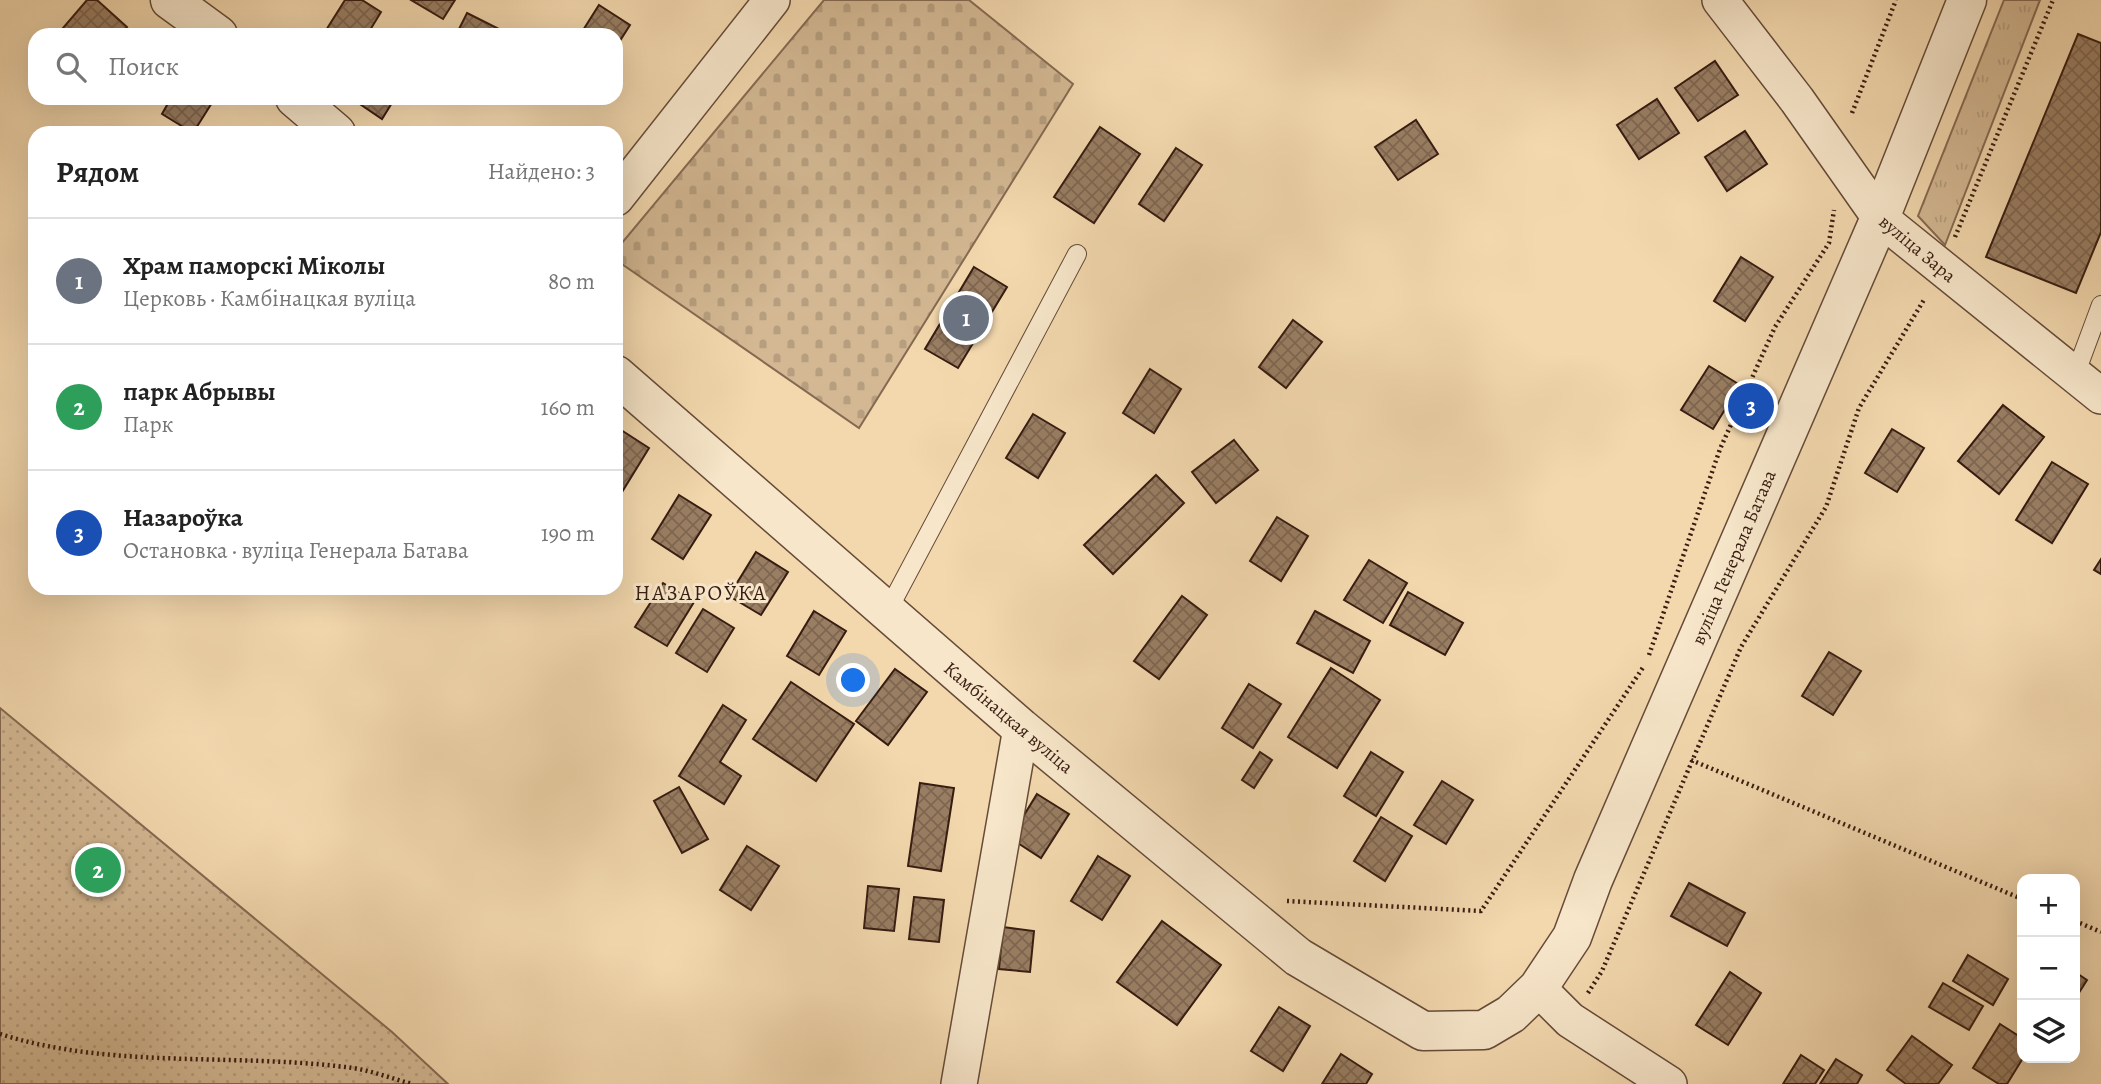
<!DOCTYPE html>
<html lang="ru">
<meta charset="utf-8">
<style>
:root{--surface:#fff;--page:#f2f2f2;--text:#222;--muted:#767676;--line:#e0e0e0;--accent:#d93025}
body{margin:0;font-family:Alegreya,serif;background:var(--page);color:var(--text)}
.controls{position:absolute;right:21px;bottom:21px;display:grid;overflow:hidden;border-radius:14px;box-shadow:0 7px 28px #0002}
.controls button{width:63px;height:63px;display:grid;place-items:center;padding:0;border:0;border-bottom:2px solid var(--line);background:var(--surface);color:var(--text);font:35px sans-serif}
.you{position:absolute;left:854px;top:681px;width:24px;height:24px;margin:-18px;border:5px solid #fff;border-radius:50%;background:#1a73e8;box-shadow:0 0 0 10px #1a73e833}
.badge{display:grid;place-items:center;width:46px;height:46px;border-radius:50%;background:var(--accent);color:#fff;font-size:23px;font-weight:700}
.pin{position:absolute;translate:-50% -50%;border:4px solid #fff;box-shadow:0 2px 7px #0006}
.list{margin:0;padding:0;list-style:none}
h2{display:flex;justify-content:space-between;align-items:center;height:91px;margin:0;padding:0 28px;font-size:30px}
h2 small{font-size:23px;font-weight:400;color:var(--muted)}
.list li{display:grid;grid-template-columns:46px 1fr auto;gap:21px;align-items:center;box-sizing:border-box;height:126px;padding:0 28px;border-top:2px solid var(--line)}
.list b{display:block;font-size:26px;white-space:nowrap}
.list p{margin:0;font-size:23px;white-space:nowrap;color:var(--muted)}
.list em{font-size:23px;font-style:normal;color:var(--muted)}
.icon{flex:none;width:38px;height:38px;fill:none;stroke:currentColor;stroke-width:2;stroke-linecap:round;stroke-linejoin:round}
.map{position:relative;flex:none;width:2101px;height:1084px;overflow:hidden}
.search{position:absolute;background:var(--surface);box-shadow:0 7px 28px #0002;left:28px;top:28px;width:595px;height:77px;display:flex;align-items:center;gap:18px;box-sizing:border-box;padding:0 24px;border-radius:21px;color:var(--muted);font-size:26px}
.panel{position:absolute;background:var(--surface);box-shadow:0 7px 28px #0002;left:28px;top:126px;width:595px;height:469px;border-radius:21px}
.map>svg:first-child{display:block}
</style>
<div class="map">
<svg width="2101" height="1084" viewBox="0 0 2101 1084">
<defs>
<pattern id="grass-tufts" width="24" height="20" patternUnits="userSpaceOnUse" patternTransform="scale(1.75)"><rect width="24" height="20" fill="#d3b893"/><path d="M3 7l-1-3M5 7V3M7 7l1-3M15 17l-1-3M17 17v-4M19 17l1-3" fill="none" stroke="#b69e7e"/></pattern>
<pattern id="cemetery-stones" width="16" height="16" patternUnits="userSpaceOnUse" patternTransform="scale(1.75)"><rect width="16" height="16" fill="#d3b893"/><path d="M2 7V4a2 2 0 0 1 4 0v3zM10 15v-3a2 2 0 0 1 4 0v3z" fill="#b69e7e"/></pattern>
<pattern id="park-dots" width="8" height="8" patternUnits="userSpaceOnUse" patternTransform="scale(1.75)"><rect width="8" height="8" fill="#d3b893"/><path d="M2 2h.1M6 6h.1" fill="none" stroke="#b69e7e" stroke-width="1.8" stroke-linecap="round"/></pattern>
<pattern id="building-cross-hatch" width="8" height="8" patternUnits="userSpaceOnUse" patternTransform="scale(1.75)"><rect width="8" height="8" fill="#997e63"/><path d="M0 0l8 8M0 8l8-8" fill="none" stroke="#7e6650"/></pattern>
</defs>
<rect width="100%" height="100%" fill="#f3d8ae"/>
<filter id="stains"><feTurbulence type="fractalNoise" baseFrequency=".00286" numOctaves="4"/><feColorMatrix values="0 0 0 0 .2 0 0 0 0 .09 0 0 0 0 .02 0 0 0 .5 -.17"/></filter>
<radialGradient id="worn" r=".72"><stop offset=".6" stop-color="#630" stop-opacity="0"/><stop offset="1" stop-color="#630" stop-opacity=".3"/></radialGradient>
<polygon fill="url(#grass-tufts)" stroke="#856a52" stroke-width="2" points="2004,0 2040,0 1945,245 1918,216"/>
<polygon fill="url(#cemetery-stones)" stroke="#856a52" stroke-width="2" points="824,0 969,0 1073,84 859,428 616,260 616,250"/>
<polygon fill="url(#park-dots)" stroke="#856a52" stroke-width="2" points="0,708 392,1032 448,1084 0,1084"/>
<g fill="url(#building-cross-hatch)" stroke="#371c11" stroke-width="2">
<polygon points="87,0 97,0 127,27 120,35 57,35"/>
<polygon points="345,0 362,0 381,12 367,35 323,35"/>
<polygon points="411,0 455,0 443,19"/>
<polygon points="599,5 630,25 616,47 616,35 580,35"/>
<polygon points="467,13 499,29 497,35 456,35"/>
<polygon points="2078,34 2101,43 2101,232 2076,293 1986,257"/>
<polygon points="1715,61 1738,95 1698,121 1675,88"/>
<polygon points="171,98 215,98 193,133 162,114"/>
<polygon points="351,98 395,98 382,119"/>
<polygon points="1657,99 1679,133 1639,159 1617,125"/>
<polygon points="1416,120 1438,154 1398,180 1375,147"/>
<polygon points="1100,127 1140,154 1094,223 1054,197"/>
<polygon points="1745,131 1767,164 1727,191 1705,157"/>
<polygon points="1176,148 1202,165 1164,221 1139,204"/>
<polygon points="1741,257 1773,277 1745,321 1714,301"/>
<polygon points="974,267 1007,287 958,368 925,349"/>
<polygon points="1293,320 1322,342 1286,388 1259,367"/>
<polygon points="1709,366 1740,385 1713,429 1681,410"/>
<polygon points="1150,369 1181,389 1154,433 1123,413"/>
<polygon points="2003,405 2044,437 1999,494 1958,461"/>
<polygon points="1033,414 1065,433 1038,478 1006,458"/>
<polygon points="618,428 649,448 622,492 616,488"/>
<polygon points="1892,429 1924,448 1897,492 1865,473"/>
<polygon points="1234,440 1258,470 1216,503 1192,472"/>
<polygon points="2052,462 2088,484 2052,543 2016,520"/>
<polygon points="1156,475 1184,503 1113,574 1084,545"/>
<polygon points="679,495 711,515 683,559 652,539"/>
<polygon points="1277,517 1308,536 1281,581 1250,561"/>
<polygon points="756,552 788,572 761,615 729,596"/>
<polygon points="2101,559 2101,574 2094,570"/>
<polygon points="1369,560 1407,583 1383,623 1344,600"/>
<polygon points="663,583 694,602 667,646 635,627"/>
<polygon points="1408,592 1463,623 1445,655 1390,625"/>
<polygon points="1182,596 1207,615 1159,679 1134,661"/>
<polygon points="703,609 734,628 707,672 676,653"/>
<polygon points="814,611 846,631 819,675 787,656"/>
<polygon points="1315,611 1370,641 1353,673 1297,643"/>
<polygon points="1829,652 1861,671 1833,715 1802,696"/>
<polygon points="1331,668 1380,700 1337,768 1288,737"/>
<polygon points="895,669 927,692 888,745 856,721"/>
<polygon points="791,682 854,724 816,781 753,739"/>
<polygon points="1249,684 1281,704 1253,748 1222,728"/>
<polygon points="723,705 746,720 720,762 741,776 724,804 679,776"/>
<polygon points="1260,752 1272,760 1254,788 1242,780"/>
<polygon points="1371,752 1403,772 1376,816 1344,796"/>
<polygon points="1442,781 1473,800 1446,844 1414,825"/>
<polygon points="920,783 954,788 941,871 908,866"/>
<polygon points="679,787 708,839 682,853 654,801"/>
<polygon points="1037,794 1069,814 1041,858 1010,838"/>
<polygon points="1381,817 1412,836 1385,881 1354,861"/>
<polygon points="747,846 779,866 751,910 720,890"/>
<polygon points="1098,856 1130,876 1102,920 1071,901"/>
<polygon points="1689,883 1745,913 1727,946 1671,916"/>
<polygon points="868,886 899,889 894,931 864,928"/>
<polygon points="914,897 944,900 939,942 909,939"/>
<polygon points="1162,921 1221,965 1177,1025 1117,982"/>
<polygon points="1003,927 1034,931 1030,972 999,969"/>
<polygon points="1968,955 2008,979 1993,1005 1953,981"/>
<polygon points="1730,972 1761,993 1728,1045 1696,1025"/>
<polygon points="2075,972 2087,980 2075,999"/>
<polygon points="1943,983 1983,1006 1969,1030 1929,1007"/>
<polygon points="1279,1007 1310,1026 1283,1071 1251,1051"/>
<polygon points="2000,1024 2022,1038 2023,1058 2007,1084 1999,1084 1973,1068"/>
<polygon points="1912,1036 1952,1065 1938,1084 1906,1084 1887,1070"/>
<polygon points="1341,1054 1372,1074 1366,1084 1322,1084"/>
<polygon points="1801,1055 1824,1070 1815,1084 1783,1084"/>
<polygon points="1836,1059 1862,1075 1857,1084 1820,1084"/>
</g>
<g fill="none" stroke-linecap="round" stroke-linejoin="round">
<g stroke="#664b38" stroke-width="20">
<g id="service">
<polyline points="2081,376 2075,375 2101,305"/>
<polyline points="887,612 1077,254"/>
</g>
</g>
<g stroke="#664b38" stroke-width="38">
<g id="minor">
<polyline points="1720,0 1797,100 1880,218 2101,396"/>
<polyline points="616,198 772,0"/>
<polyline points="1538,988 1570,1020 1669,1084"/>
<polyline points="959,1084 1021,728"/>
</g>
</g>
<g stroke="#664b38" stroke-width="41">
<g id="tertiary">
<polyline points="170,0 218,35"/>
<polyline points="295,98 336,133"/>
<polyline points="616,375 1021,728 1298,957 1423,1031 1484,1030 1511,1014 1538,988 1572,937 1593,880 1880,218 1967,0"/>
</g>
</g>
<g stroke="#371c11" stroke-width="4.5" stroke-dasharray="2 3.5" stroke-linecap="butt">
<polyline points="1852,113 1896,0"/>
<polyline points="1955,237 2053,0"/>
<polyline points="1649,655 1720,449 1775,327 1829,243 1834,210"/>
<polyline points="1691,760 2022,899"/>
<polyline points="1287,901 1481,911 1644,666"/>
<polyline points="2075,921 2101,932"/>
<polyline points="1588,993 1602,971 1741,647 1826,507 1859,408 1925,298"/>
<path d="M0,1034C110,1069 231,1053 345,1067C367,1069 390,1078 412,1084"/>
</g>
<use href="#service" stroke="#f7e6ca" stroke-width="18"/>
<use href="#minor" stroke="#f7e6ca" stroke-width="35"/>
<use href="#tertiary" stroke="#f7e6ca" stroke-width="38"/>
</g>
<g text-anchor="middle" stroke-width="6" stroke-linejoin="round" paint-order="stroke">
<g font-size="19" fill="#371c11" stroke="#f7e6ca">
<text transform="translate(1918 248) rotate(40)" y="7">вуліца Зара</text>
<text transform="translate(1733 557) rotate(-67)" y="7">вуліца Генерала Батава</text>
<text transform="translate(1009 717) rotate(40)" y="7">Камбінацкая вуліца</text>
</g>
<g font-size="21" letter-spacing="2" fill="#371c11" stroke="#f7e6ca">
<text x="701" y="600">НАЗАРОЎКА</text>
</g>
</g>
<rect width="100%" height="100%" filter="url(#stains)"/>
<rect width="100%" height="100%" fill="url(#worn)"/>
</svg>
<div class="controls">
<button>+</button>
<button>−</button>
<button><svg class="icon" aria-label="layers" viewBox="0 0 24 24"><path d="M12 4l9 5-9 5-9-5zM3 14l9 5 9-5"/></svg></button>
</div>
<div class="you"></div>
<div class="pin badge" style="left:966px;top:318px;background:#6b7280">1</div>
<div class="pin badge" style="left:98px;top:870px;background:#2e9e5b">2</div>
<div class="pin badge" style="left:1751px;top:406px;background:#1a4fb4">3</div>
<div class="search"><svg class="icon" aria-label="search" viewBox="0 0 24 24"><circle cx="10" cy="10" r="6"/><path d="M15 15l6 6"/></svg>Поиск</div>
<section class="panel">
<h2>Рядом<small>Найдено: 3</small></h2>
<ul class="list">
<li><span class="badge" style="background:#6b7280">1</span><div><b>Храм паморскі Міколы</b><p>Церковь · Камбінацкая вуліца</p></div><em>80 m</em></li>
<li><span class="badge" style="background:#2e9e5b">2</span><div><b>парк Абрывы</b><p>Парк</p></div><em>160 m</em></li>
<li><span class="badge" style="background:#1a4fb4">3</span><div><b>Назароўка</b><p>Остановка · вуліца Генерала Батава</p></div><em>190 m</em></li>
</ul>
</section>
</div>
